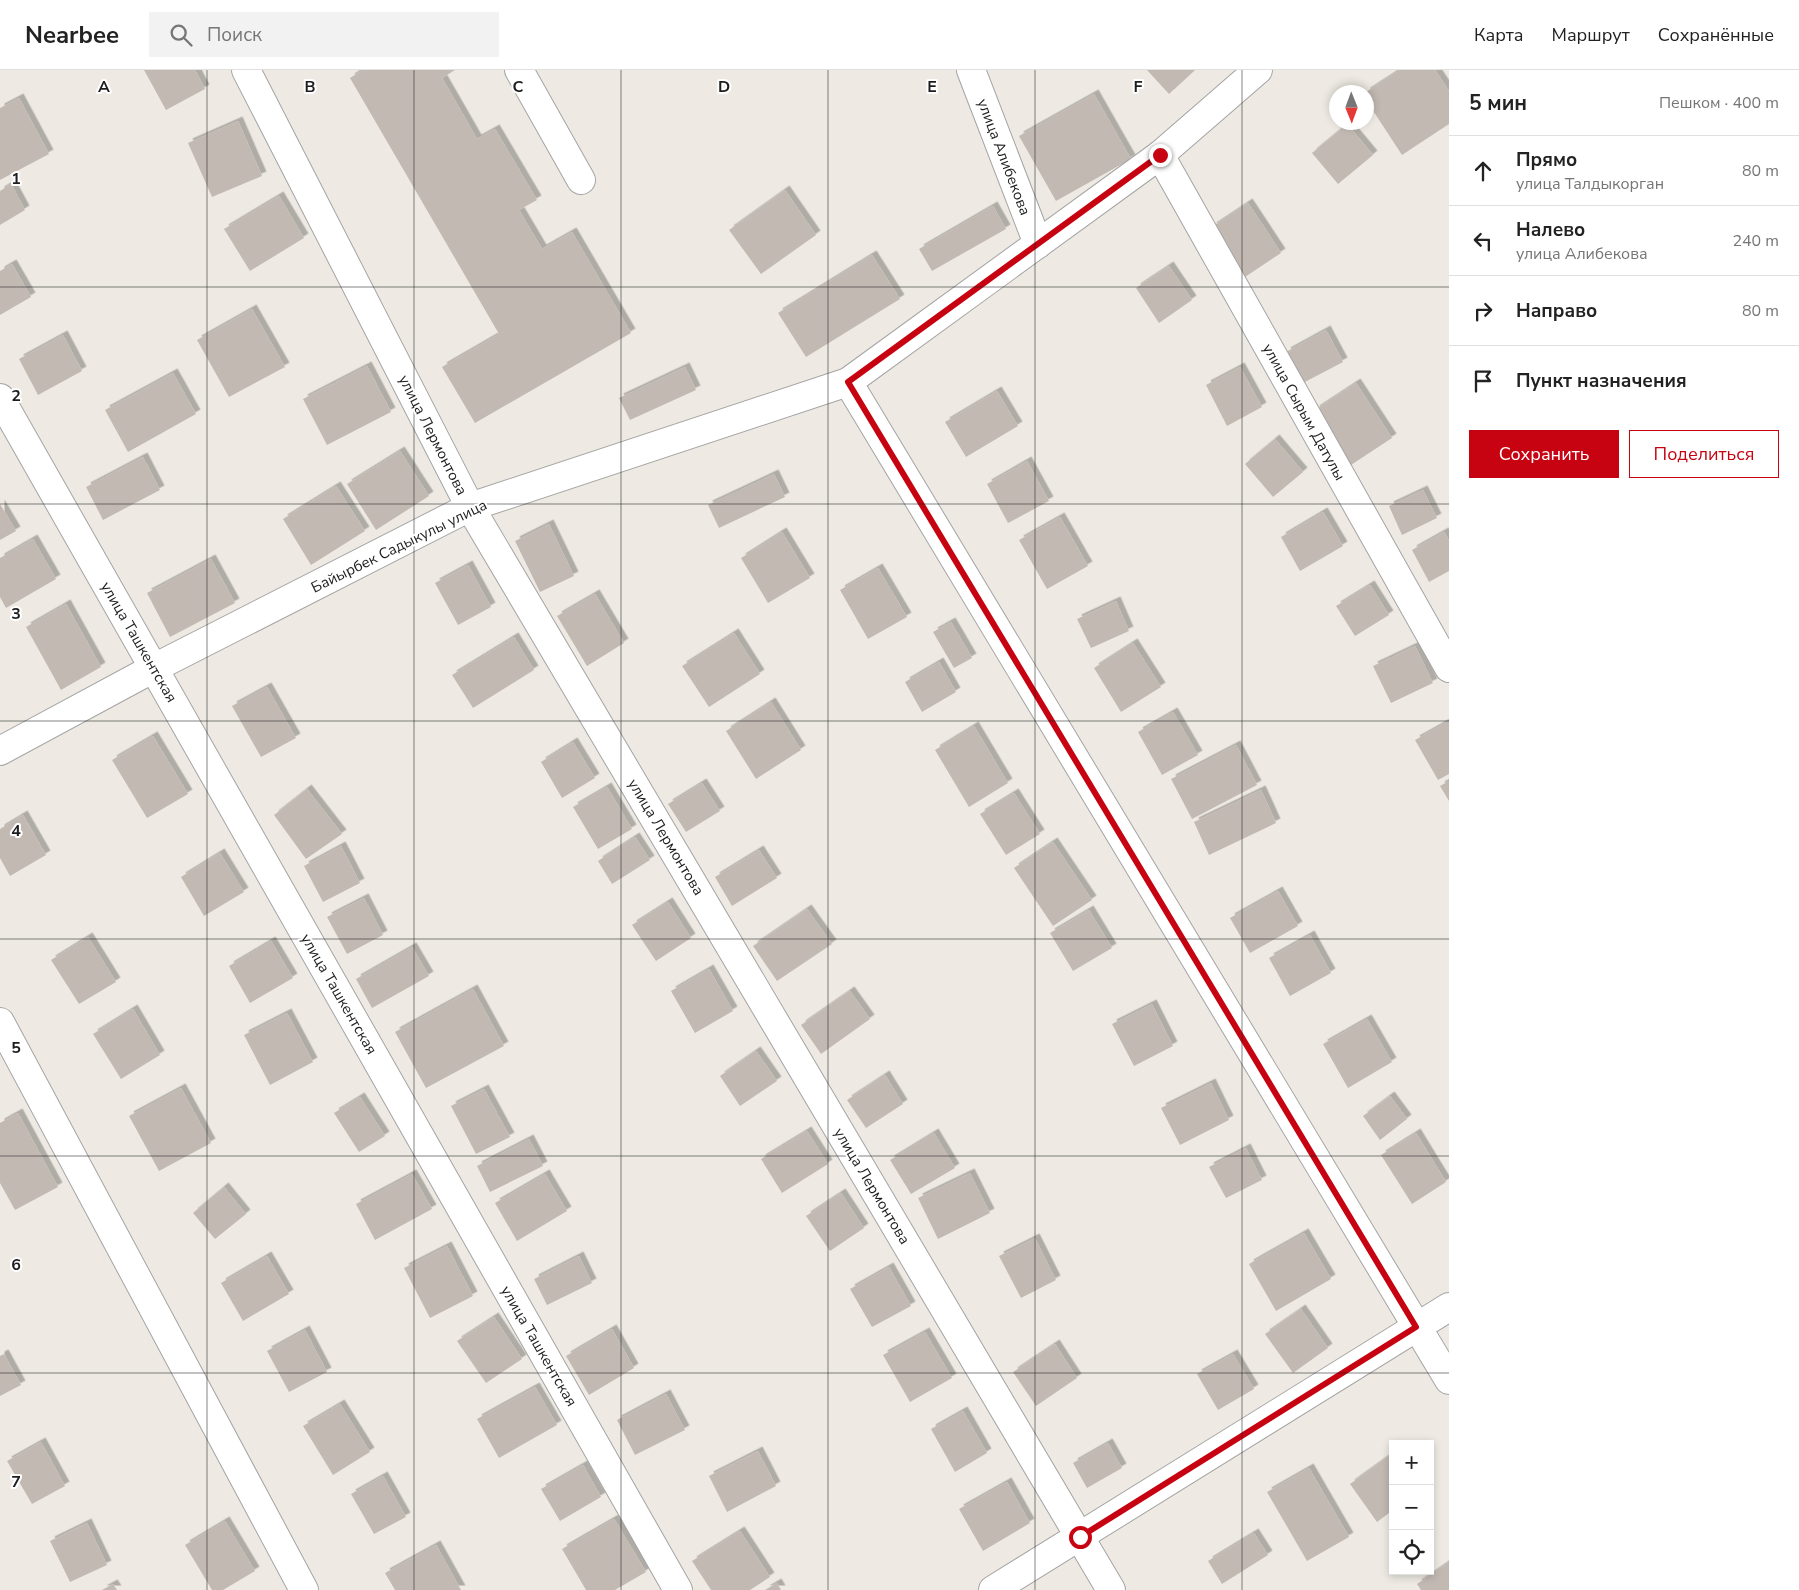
<!DOCTYPE html>
<html lang="ru">
<meta charset="utf-8">
<style>
:root{--surface:#fff;--page:#f2f2f2;--text:#222;--muted:#767676;--line:#e0e0e0;--accent:#c70311}
body{margin:0;font-family:"Nunito Sans",sans-serif;background:var(--page);color:var(--text)}
.controls{position:absolute;right:15px;bottom:15px;display:grid;overflow:hidden;border-radius:0px;box-shadow:0 2px 8px #0003}
.controls button{width:45px;height:45px;display:grid;place-items:center;padding:0;border:0;border-bottom:1px solid var(--line);background:var(--surface);color:var(--text);font:25px sans-serif}
.compass{position:absolute;left:1329px;top:15px;width:45px;height:45px;border-radius:50%;background:var(--surface);box-shadow:0 2px 8px #0003;rotate:179deg}
.stop{position:absolute;width:15px;height:15px;margin:-11px;border:4px solid #c70311;border-radius:50%;background:#fff}
.stop.end{background:#c70311;border-color:#fff;box-shadow:0 1px 5px #0008}
.list{margin:0;padding:0;list-style:none}
h2{display:flex;justify-content:space-between;align-items:center;height:65px;margin:0;padding:0 20px;font-size:21px}
h2 small{font-size:16px;font-weight:400;color:var(--muted)}
.list li{display:grid;grid-template-columns:32px 1fr auto;gap:15px;align-items:center;box-sizing:border-box;height:70px;padding:0 20px;border-top:1px solid var(--line)}
.list b{display:block;font-size:19px;white-space:nowrap}
.list p{margin:0;font-size:16px;white-space:nowrap;color:var(--muted)}
.list em{font-size:16px;font-style:normal;color:var(--muted)}
.actions{display:flex;gap:10px;padding:15px 20px}
.actions a{flex:1;padding:11px 0;border:1px solid var(--accent);border-radius:0px;text-align:center;font-size:18px;color:var(--accent)}
.actions .main{background:var(--accent);color:#fff}
.icon{flex:none;width:28px;height:28px;fill:none;stroke:currentColor;stroke-width:2;stroke-linecap:round;stroke-linejoin:round}
.map{position:relative;flex:none;width:1449px;height:1520px;overflow:hidden}
header{display:flex;align-items:center;gap:30px;box-sizing:border-box;height:70px;padding:0 25px;background:var(--surface);border-bottom:1px solid var(--line)}
header strong{font-size:24px}
nav{display:flex;gap:28px;margin-inline-start:auto;font-size:18px}
.search{width:350px;height:45px;background:var(--page);display:flex;align-items:center;gap:12px;box-sizing:border-box;padding:0 18px;border-radius:0px;color:var(--muted);font-size:19px}
main{display:flex}
aside{flex:1;background:var(--surface)}
.map>svg:first-child{display:block}
</style>
<header>
<strong>Nearbee</strong>
<div class="search"><svg class="icon" aria-label="search" viewBox="0 0 24 24"><circle cx="10" cy="10" r="6"/><path d="M15 15l6 6"/></svg>Поиск</div>
<nav><a>Карта</a><a>Маршрут</a><a>Сохранённые</a></nav>
</header>
<main>
<div class="map">
<svg width="1449" height="1520" viewBox="0 0 1449 1520">
<defs>
<filter id="shadow"><feDropShadow dx="4.5" dy="-4.5" stdDeviation="0" flood-color="#0004"/></filter>
</defs>
<rect width="100%" height="100%" fill="#eeeae3"/>
<g fill="#c3b9b3" filter="url(#shadow)">
<polygon points="144,0 195,0 205,19 166,40"/>
<polygon points="363,0 455,0 442,8 477,69 495,59 537,130 519,140 542,179 572,162 631,263 475,353 442,297 499,264 350,8"/>
<polygon points="1147,0 1195,0 1169,24"/>
<polygon points="1400,0 1435,0 1449,21 1449,54 1402,85 1366,30 1366,22"/>
<polygon points="1094,24 1131,89 1056,131 1019,66"/>
<polygon points="19,28 49,84 0,110 0,38"/>
<polygon points="238,51 262,106 212,127 188,73"/>
<polygon points="1347,54 1373,85 1338,114 1312,83"/>
<polygon points="11,114 25,140 0,155 0,121"/>
<polygon points="785,120 816,165 761,204 729,160"/>
<polygon points="279,126 304,168 250,201 224,159"/>
<polygon points="1248,133 1281,183 1245,207 1212,157"/>
<polygon points="993,136 1006,159 932,201 919,179"/>
<polygon points="872,185 900,229 806,287 778,243"/>
<polygon points="12,194 31,227 0,245 0,201"/>
<polygon points="1169,196 1192,230 1159,253 1136,218"/>
<polygon points="252,239 285,297 229,327 197,270"/>
<polygon points="1326,260 1343,292 1303,313 1286,282"/>
<polygon points="63,265 82,301 38,325 19,289"/>
<polygon points="367,296 391,342 327,375 303,329"/>
<polygon points="685,297 696,320 630,350 619,328"/>
<polygon points="1240,297 1262,337 1227,356 1206,315"/>
<polygon points="173,303 196,344 128,382 105,340"/>
<polygon points="1356,313 1392,368 1351,395 1315,340"/>
<polygon points="997,321 1018,356 966,387 945,352"/>
<polygon points="1275,369 1303,402 1273,427 1245,394"/>
<polygon points="400,381 429,426 376,460 347,414"/>
<polygon points="143,387 160,420 103,450 86,417"/>
<polygon points="1027,391 1049,431 1008,453 987,414"/>
<polygon points="774,404 785,427 719,458 708,435"/>
<polygon points="336,416 365,461 311,495 283,449"/>
<polygon points="1423,420 1437,448 1402,465 1389,436"/>
<polygon points="0,434 16,461 0,470"/>
<polygon points="1323,442 1343,476 1300,501 1281,467"/>
<polygon points="1060,447 1088,496 1047,519 1019,470"/>
<polygon points="549,454 574,506 540,522 515,471"/>
<polygon points="782,462 810,508 768,533 741,488"/>
<polygon points="1444,462 1449,471 1449,501 1429,512 1412,480"/>
<polygon points="33,469 56,509 6,538 0,527 0,488"/>
<polygon points="211,489 235,533 170,567 147,523"/>
<polygon points="468,495 491,537 458,555 435,513"/>
<polygon points="878,498 907,547 868,569 840,520"/>
<polygon points="1370,515 1389,545 1355,566 1336,536"/>
<polygon points="595,524 624,573 587,596 557,546"/>
<polygon points="1116,531 1129,561 1091,578 1077,549"/>
<polygon points="66,534 101,597 61,620 26,557"/>
<polygon points="951,552 972,588 954,598 933,562"/>
<polygon points="734,563 760,604 709,637 682,596"/>
<polygon points="514,567 534,600 473,638 452,605"/>
<polygon points="1133,573 1161,617 1121,642 1094,598"/>
<polygon points="1415,576 1433,613 1391,633 1373,596"/>
<polygon points="939,592 956,622 922,642 905,612"/>
<polygon points="267,617 296,668 261,687 232,636"/>
<polygon points="771,632 801,680 756,709 726,661"/>
<polygon points="1173,642 1198,685 1162,705 1138,662"/>
<polygon points="1449,651 1449,704 1438,710 1415,670"/>
<polygon points="974,656 1008,713 969,737 935,680"/>
<polygon points="153,666 188,724 147,748 112,690"/>
<polygon points="573,672 595,708 562,728 541,692"/>
<polygon points="1236,675 1257,715 1192,749 1171,709"/>
<polygon points="1449,711 1449,731 1440,716"/>
<polygon points="702,713 720,741 686,762 668,734"/>
<polygon points="607,717 632,759 598,779 573,737"/>
<polygon points="307,719 342,764 306,789 274,745"/>
<polygon points="1261,720 1276,753 1209,785 1194,752"/>
<polygon points="1014,723 1040,764 1006,785 980,744"/>
<polygon points="23,745 46,785 10,806 0,788 0,759"/>
<polygon points="635,767 650,790 612,814 598,791"/>
<polygon points="1053,772 1092,830 1053,856 1014,798"/>
<polygon points="341,776 360,813 323,832 304,796"/>
<polygon points="759,780 777,808 732,836 715,807"/>
<polygon points="220,783 244,822 204,846 181,807"/>
<polygon points="1278,821 1298,856 1250,883 1230,848"/>
<polygon points="364,828 383,865 347,884 327,847"/>
<polygon points="668,832 691,868 656,891 632,855"/>
<polygon points="807,839 832,874 777,911 753,876"/>
<polygon points="1089,840 1112,878 1073,901 1050,863"/>
<polygon points="1310,865 1331,903 1290,926 1269,888"/>
<polygon points="88,867 116,912 79,934 51,890"/>
<polygon points="271,871 293,908 250,933 229,896"/>
<polygon points="412,877 429,906 372,938 356,909"/>
<polygon points="709,899 733,941 695,963 671,921"/>
<polygon points="473,919 504,976 426,1018 395,962"/>
<polygon points="850,921 870,949 821,984 801,955"/>
<polygon points="1152,934 1173,976 1134,996 1112,954"/>
<polygon points="133,939 160,985 121,1009 93,964"/>
<polygon points="287,943 313,992 270,1015 244,965"/>
<polygon points="1367,949 1392,992 1348,1018 1323,974"/>
<polygon points="756,981 777,1011 740,1036 720,1006"/>
<polygon points="885,1005 903,1034 866,1058 847,1030"/>
<polygon points="1211,1013 1229,1050 1180,1075 1161,1038"/>
<polygon points="181,1018 211,1073 159,1101 129,1046"/>
<polygon points="484,1019 510,1067 476,1084 451,1036"/>
<polygon points="1390,1026 1407,1049 1380,1070 1363,1046"/>
<polygon points="360,1027 385,1066 359,1082 334,1043"/>
<polygon points="18,1043 58,1117 15,1140 0,1113 0,1053"/>
<polygon points="807,1061 828,1094 782,1123 761,1089"/>
<polygon points="934,1063 955,1098 911,1124 890,1090"/>
<polygon points="1416,1063 1446,1112 1412,1134 1381,1085"/>
<polygon points="529,1069 543,1096 490,1122 477,1096"/>
<polygon points="1246,1078 1262,1110 1226,1128 1209,1097"/>
<polygon points="970,1103 990,1143 938,1169 918,1128"/>
<polygon points="412,1104 432,1139 375,1170 356,1134"/>
<polygon points="545,1104 567,1141 517,1171 495,1133"/>
<polygon points="224,1117 246,1144 215,1169 193,1143"/>
<polygon points="841,1123 864,1158 830,1181 806,1146"/>
<polygon points="1304,1163 1331,1209 1276,1241 1249,1194"/>
<polygon points="1035,1168 1056,1210 1021,1228 999,1186"/>
<polygon points="447,1176 473,1226 430,1248 404,1198"/>
<polygon points="267,1186 289,1224 243,1251 221,1213"/>
<polygon points="579,1186 592,1213 547,1235 534,1209"/>
<polygon points="889,1197 911,1236 872,1257 850,1219"/>
<polygon points="1301,1239 1328,1278 1293,1303 1265,1264"/>
<polygon points="494,1247 522,1289 486,1313 457,1271"/>
<polygon points="612,1259 634,1298 589,1325 566,1286"/>
<polygon points="305,1260 327,1302 289,1322 267,1281"/>
<polygon points="925,1262 952,1308 910,1332 883,1285"/>
<polygon points="1055,1274 1077,1308 1036,1336 1013,1302"/>
<polygon points="4,1284 21,1315 0,1326 0,1286"/>
<polygon points="1233,1284 1254,1319 1218,1340 1197,1304"/>
<polygon points="535,1317 557,1355 499,1388 477,1349"/>
<polygon points="666,1324 685,1360 635,1385 617,1350"/>
<polygon points="340,1334 370,1382 333,1405 303,1356"/>
<polygon points="963,1341 987,1383 955,1402 931,1359"/>
<polygon points="41,1372 65,1416 32,1434 7,1391"/>
<polygon points="1108,1373 1122,1398 1087,1418 1073,1393"/>
<polygon points="758,1381 776,1416 727,1442 709,1406"/>
<polygon points="1393,1383 1393,1440 1377,1452 1350,1414"/>
<polygon points="583,1395 601,1427 560,1451 541,1419"/>
<polygon points="1309,1398 1349,1467 1307,1491 1267,1422"/>
<polygon points="383,1406 406,1447 374,1464 351,1424"/>
<polygon points="1007,1412 1030,1453 983,1481 959,1439"/>
<polygon points="614,1449 646,1502 615,1520 586,1520 562,1479"/>
<polygon points="225,1451 255,1501 223,1520 212,1520 185,1475"/>
<polygon points="87,1453 107,1495 70,1512 50,1471"/>
<polygon points="740,1461 770,1507 750,1520 711,1520 692,1491"/>
<polygon points="1254,1463 1268,1485 1222,1514 1208,1491"/>
<polygon points="436,1475 461,1520 395,1520 385,1503"/>
<polygon points="1449,1492 1449,1520 1421,1520 1417,1514"/>
<polygon points="777,1513 781,1520 765,1520"/>
<polygon points="113,1514 117,1520 102,1520"/>
</g>
<g fill="none" stroke-linecap="round" stroke-linejoin="round">
<g stroke="#a4a4a4" stroke-width="30">
<g id="minor">
<polyline points="246,0 470,437 1111,1520"/>
<polyline points="519,0 581,110"/>
<polyline points="971,0 1038,174"/>
<polyline points="1160,85 1449,598"/>
<polyline points="848,312 1449,1310"/>
<polyline points="0,328 678,1520"/>
<polyline points="0,681 154,598 470,437 848,312 1160,85 1258,0"/>
<polyline points="0,952 304,1520"/>
<polyline points="993,1520 1449,1237"/>
</g>
</g>
<use href="#minor" stroke="#fff" stroke-width="28"/>
</g>
<g fill="none" stroke-linecap="round" stroke-linejoin="round">
<polyline stroke="#c70311" stroke-width="6" points="1080,1467 1416,1257 848,312 1160,85"/>
</g>
<path fill="none" stroke="#1d1d1d" stroke-width="1" stroke-opacity="0.55" d="M207,0V1520M414,0V1520M621,0V1520M828,0V1520M1035,0V1520M1242,0V1520M0,217H1449M0,434H1449M0,651H1449M0,869H1449M0,1086H1449M0,1303H1449"/>
<g text-anchor="middle" stroke-width="4" stroke-linejoin="round" paint-order="stroke">
<g font-size="15" fill="#1d1d1d" stroke="#fff">
<text transform="translate(1004 87) rotate(69)" y="5">улица Алибекова</text>
<text transform="translate(1304 342) rotate(61)" y="5">улица Сырым Датулы</text>
<text transform="translate(433 365) rotate(63)" y="5">улица Лермонтова</text>
<text transform="translate(399 476) rotate(-26)" y="5">Байырбек Садыкулы улица</text>
<text transform="translate(139 572) rotate(60)" y="5">улица Ташкентская</text>
<text transform="translate(666 767) rotate(59)" y="5">улица Лермонтова</text>
<text transform="translate(339 924) rotate(60)" y="5">улица Ташкентская</text>
<text transform="translate(872 1116) rotate(59)" y="5">улица Лермонтова</text>
<text transform="translate(539 1276) rotate(60)" y="5">улица Ташкентская</text>
</g>
</g>
<g font-size="16" text-anchor="middle" font-weight="bold" fill="#1d1d1d" stroke="#fff" stroke-width="4" stroke-linejoin="round" paint-order="stroke">
<text x="104" y="22">A</text>
<text x="310" y="22">B</text>
<text x="518" y="22">C</text>
<text x="724" y="22">D</text>
<text x="932" y="22">E</text>
<text x="1138" y="22">F</text>
<text x="16" y="114">1</text>
<text x="16" y="331">2</text>
<text x="16" y="549">3</text>
<text x="16" y="766">4</text>
<text x="16" y="983">5</text>
<text x="16" y="1200">6</text>
<text x="16" y="1417">7</text>
</g>
</svg>
<div class="controls">
<button>+</button>
<button>−</button>
<button><svg class="icon" aria-label="locate" viewBox="0 0 24 24"><circle cx="12" cy="12" r="6"/><path d="M12 2v4M12 18v4M2 12h4M18 12h4"/></svg></button>
</div>
<svg class="compass" viewBox="-18 -18 36 36"><path d="M0-13l5 13h-10z" fill="#e53935"/><path d="M0 13l5-13h-10z" fill="#767676"/></svg>
<div class="stop" style="left:1080px;top:1467px"></div>
<div class="stop end" style="left:1160px;top:85px"></div>
</div>
<aside>
<h2>5 мин<small>Пешком · 400 m</small></h2>
<ul class="list">
<li><svg class="icon" aria-label="ahead" viewBox="0 0 24 24"><path d="M12 20V5M6 11l6-6 6 6"/></svg><div><b>Прямо</b><p>улица Талдыкорган</p></div><em>80 m</em></li>
<li><svg class="icon" aria-label="left" viewBox="0 0 24 24"><path d="M17 20v-9H6M10 6l-5 5 5 5"/></svg><div><b>Налево</b><p>улица Алибекова</p></div><em>240 m</em></li>
<li><svg class="icon" aria-label="right" viewBox="0 0 24 24"><path d="M7 20v-9h11M14 6l5 5-5 5"/></svg><div><b>Направо</b></div><em>80 m</em></li>
<li><svg class="icon" aria-label="arrive" viewBox="0 0 24 24"><path d="M6 21V4h12l-3 4 3 4H6"/></svg><div><b>Пункт назначения</b></div></li>
</ul>
<div class="actions"><a class="main">Сохранить</a><a>Поделиться</a></div>
</aside>
</main>
